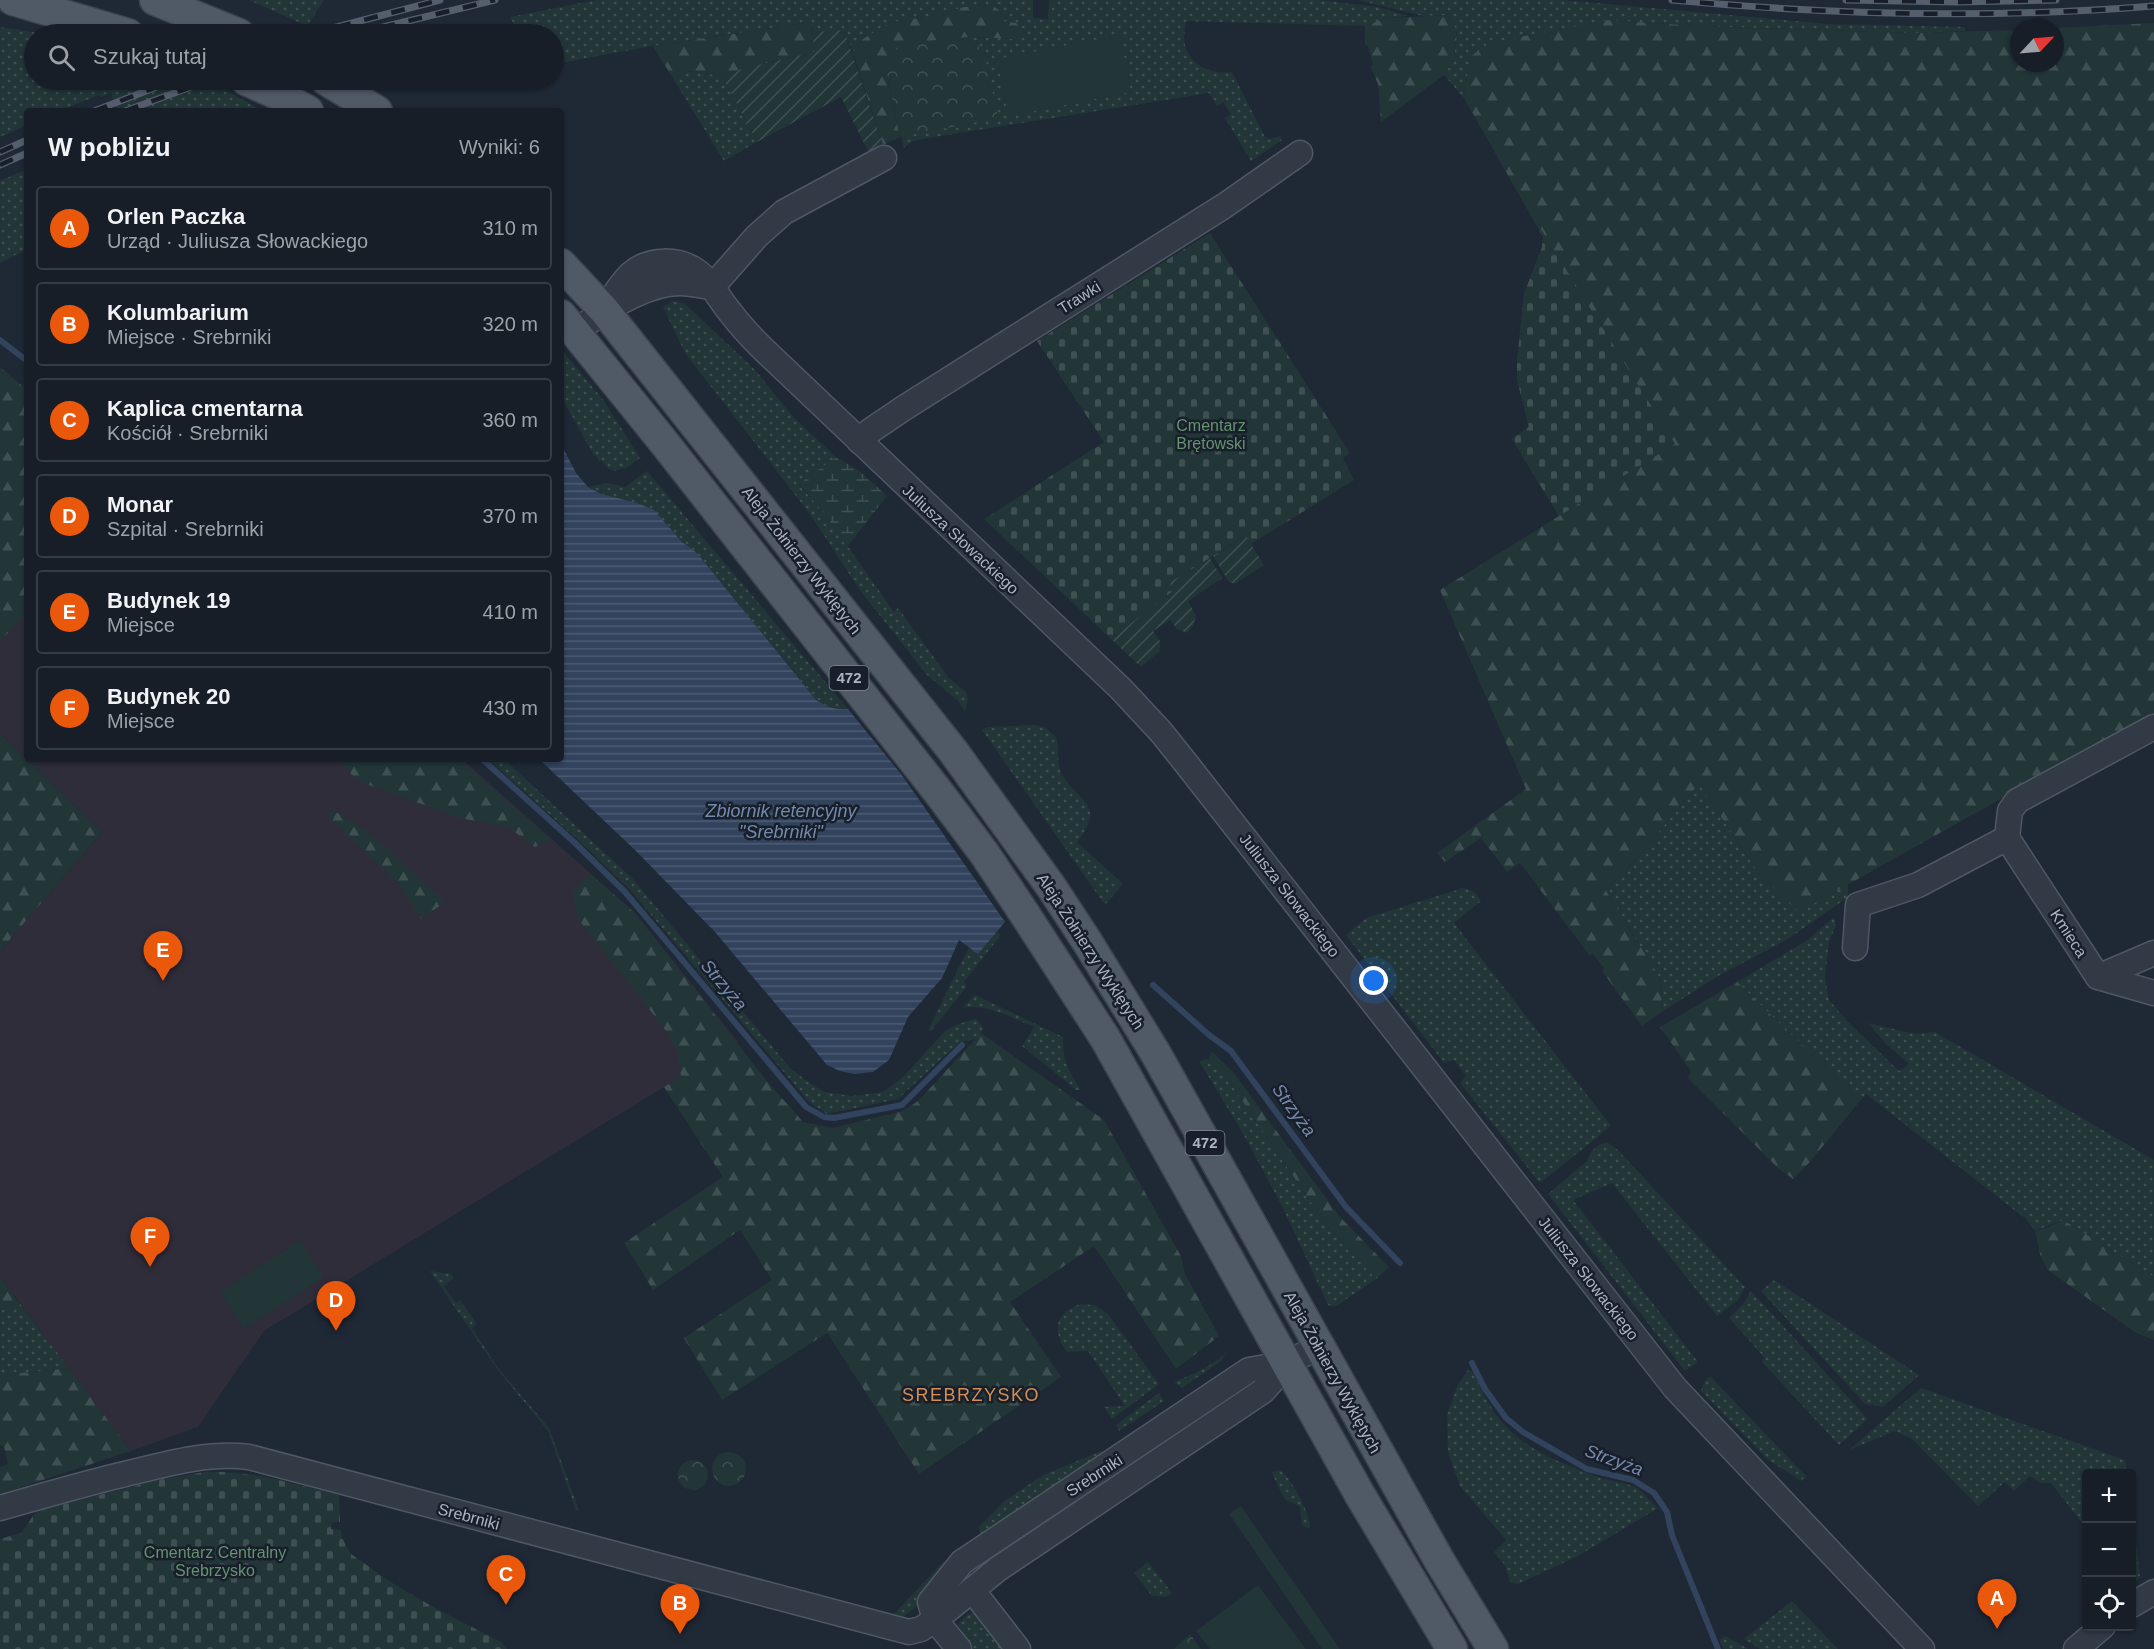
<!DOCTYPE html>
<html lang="pl">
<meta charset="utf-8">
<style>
:root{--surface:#171e28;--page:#242b34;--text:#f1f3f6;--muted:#9ea2a8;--line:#363c45;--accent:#ea580c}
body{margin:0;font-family:Arial,sans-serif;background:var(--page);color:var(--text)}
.controls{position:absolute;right:18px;bottom:18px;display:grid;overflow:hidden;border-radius:6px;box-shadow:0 2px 4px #0004}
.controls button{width:54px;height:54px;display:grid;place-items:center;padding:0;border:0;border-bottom:2px solid var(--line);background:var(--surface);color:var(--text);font:30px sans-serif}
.compass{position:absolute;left:2010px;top:18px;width:54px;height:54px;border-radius:50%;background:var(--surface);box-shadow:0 2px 4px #0004;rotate:64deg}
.you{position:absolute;left:1374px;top:981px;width:21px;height:21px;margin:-15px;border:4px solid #fff;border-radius:50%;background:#1a73e8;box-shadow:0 0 0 9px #1a73e833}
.badge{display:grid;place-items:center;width:39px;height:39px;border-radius:50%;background:var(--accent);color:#fff;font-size:20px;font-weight:700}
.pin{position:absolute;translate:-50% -50px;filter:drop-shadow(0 2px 3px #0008)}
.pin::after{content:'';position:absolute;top:32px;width:21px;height:18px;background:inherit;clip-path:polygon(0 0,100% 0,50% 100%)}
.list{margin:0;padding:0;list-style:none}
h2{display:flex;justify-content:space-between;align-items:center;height:78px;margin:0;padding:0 24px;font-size:26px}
h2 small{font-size:20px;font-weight:400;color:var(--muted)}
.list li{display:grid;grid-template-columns:39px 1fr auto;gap:18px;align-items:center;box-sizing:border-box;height:84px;margin:0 12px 12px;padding:0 12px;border:2px solid var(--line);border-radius:6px}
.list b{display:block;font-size:22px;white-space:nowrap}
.list p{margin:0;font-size:20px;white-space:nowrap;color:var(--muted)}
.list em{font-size:20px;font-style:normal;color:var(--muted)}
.icon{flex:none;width:33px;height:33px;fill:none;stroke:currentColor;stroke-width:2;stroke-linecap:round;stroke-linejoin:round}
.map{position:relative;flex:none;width:2154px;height:1649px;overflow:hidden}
.search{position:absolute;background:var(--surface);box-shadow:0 2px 4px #0004;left:24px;top:24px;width:540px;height:66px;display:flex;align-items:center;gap:15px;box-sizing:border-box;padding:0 21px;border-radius:33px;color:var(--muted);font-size:22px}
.panel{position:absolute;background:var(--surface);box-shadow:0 2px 4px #0004;left:24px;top:108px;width:540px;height:654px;border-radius:6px}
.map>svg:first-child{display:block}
</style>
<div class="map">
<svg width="2154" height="1649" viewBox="0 0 2154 1649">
<defs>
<pattern id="grass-dots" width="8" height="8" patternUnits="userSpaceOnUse" patternTransform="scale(1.5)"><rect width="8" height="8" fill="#223537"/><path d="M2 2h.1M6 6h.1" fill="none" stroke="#3f5052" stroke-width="1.8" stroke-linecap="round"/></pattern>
<pattern id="forest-firs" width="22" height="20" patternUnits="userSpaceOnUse" patternTransform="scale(1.5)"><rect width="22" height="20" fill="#223537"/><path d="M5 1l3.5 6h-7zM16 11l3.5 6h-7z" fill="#3f5052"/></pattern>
<pattern id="wetland-marsh" width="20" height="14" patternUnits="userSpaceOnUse" patternTransform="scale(1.5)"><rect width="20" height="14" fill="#223537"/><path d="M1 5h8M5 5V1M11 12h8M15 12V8" fill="none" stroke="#3f5052"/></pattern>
<pattern id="cemetery-stones" width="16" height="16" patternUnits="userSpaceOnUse" patternTransform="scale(1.5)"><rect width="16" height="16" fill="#223537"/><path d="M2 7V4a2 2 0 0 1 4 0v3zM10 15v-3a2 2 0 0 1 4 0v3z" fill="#3f5052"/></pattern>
<pattern id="park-crowns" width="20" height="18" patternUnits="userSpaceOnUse" patternTransform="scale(1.5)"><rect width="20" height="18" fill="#223537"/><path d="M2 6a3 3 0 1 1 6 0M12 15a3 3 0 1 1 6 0" fill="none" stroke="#3f5052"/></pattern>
<pattern id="garden-furrows" width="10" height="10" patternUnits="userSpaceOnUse" patternTransform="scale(1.5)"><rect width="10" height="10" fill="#223537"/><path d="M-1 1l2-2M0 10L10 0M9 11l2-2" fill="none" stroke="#3f5052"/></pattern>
<pattern id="water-rules" width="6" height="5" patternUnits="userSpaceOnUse" patternTransform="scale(1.5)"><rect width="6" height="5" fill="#32435d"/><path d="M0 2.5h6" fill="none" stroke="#4d5c73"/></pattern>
</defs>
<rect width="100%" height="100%" fill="#1f2835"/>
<polygon fill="#2f2d3a" points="27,613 27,759 462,759 634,912 738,1042 264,1331 198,1427 131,1451 0,1276 0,951 102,832 0,733 0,641"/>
<g fill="url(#grass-dots)">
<polygon points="249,0 324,0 307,26"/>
<path d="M596,0H1033V18L1048,19L1049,0H1319L1378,7L1408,16L1386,18L1365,26L1186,21C1185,28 1183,38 1185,45C1190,66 1213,75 1232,72L1265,137L1269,139L1280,136L1282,140L1251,161L1225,118L1231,114L1223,102L1217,106L1209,93L922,139L911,142L904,148L884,60L968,37L1017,39L926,17L891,22L863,39L853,53L844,31L813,32L811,22L653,46L554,64V34H519L510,17Z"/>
<polygon points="1358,0 1563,0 1829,24 1965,27 1965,31 1914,33 1698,26 1608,20 1470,57 1464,98 1444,75 1454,59 1457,31 1447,15 1423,16"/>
<polygon points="0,27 45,34 34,34 34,80 199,80 224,89 262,111 117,111 111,93 101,97 99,95 59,111 27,111 27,125 0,137"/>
<polygon points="691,71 722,76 757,142 724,161 672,77"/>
<polygon points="27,169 27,249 0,263 0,181"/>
<polygon points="672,301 684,303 755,370 794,418 836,457 799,485 825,514 894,612 898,608 949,678 966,692 968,699 965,711 958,701 927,675 859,589 810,514 685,353 663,307"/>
<path d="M561,349L604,401L640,458L625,469L623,468C613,473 607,470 602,460L599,461L596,455L594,456L561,396Z"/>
<path d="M647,471L848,709C835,710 827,707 816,700L697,553L682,542L669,528L617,499L601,494L588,487L608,483L625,487Z"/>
<path d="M1035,725L1045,727L1056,737C1060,749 1056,764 1062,775C1081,804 1106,804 1077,842L1123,884L1105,905L982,730L987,727Z"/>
<polygon points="488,759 504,759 632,878 790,1068 808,1082 825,1092 852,1096 883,1092 902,1078 945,1031 958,1024 976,1019 983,1027 981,1033 976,1039 960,1042 898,1099 827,1114 809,1102 630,890 578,840"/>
<polygon points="1699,784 1760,875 1799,911 1848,883 1848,897 1788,939 1718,976 1662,1012 1661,980 1605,889 1625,872"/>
<polygon points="1463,888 1475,892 1481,901 1454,923 1611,1126 1540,1183 1460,1083 1466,1076 1454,1060 1444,1063 1346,935 1366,918"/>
<polygon points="1834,917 1836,926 1829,941 1825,977 1829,1000 1849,1023 1899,1071 1909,1064 1886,1044 1868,1023 1915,1034 1935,1032 2154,1160 2154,1277 2063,1220 2035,1231 2026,1219 1866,1094 1860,1101 1737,982 1806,941"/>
<polygon points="997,932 1001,935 964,982 967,986 931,1031 928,1030 969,947 978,953"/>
<path d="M975,995L1063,1037C1062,1061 1069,1070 1081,1090H1076L1022,1046L1034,1027C1011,1018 987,1003 962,1008Z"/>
<polygon points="1209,1059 1225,1075 1329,1229 1376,1279 1335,1307 1328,1305 1283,1208 1241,1130 1199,1061"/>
<path d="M1607,1142L1619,1151L1745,1287L1738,1300L1717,1316L1612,1183L1573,1200L1698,1362L1685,1371L1548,1194L1587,1161C1590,1151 1597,1144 1607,1142Z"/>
<polygon points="430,1271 451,1274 454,1278 444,1286 456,1303 460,1300 477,1324 472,1328 498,1368 549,1428 579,1510 576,1511 548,1431 497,1369"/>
<polygon points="1774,1280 1919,1375 1883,1407 1865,1404 1761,1291"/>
<polygon points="1751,1291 1868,1419 1839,1445 1762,1362 1765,1358 1729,1318 1744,1303"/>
<polygon points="18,1301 69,1368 3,1375 0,1378 0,1311"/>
<path d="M1080,1304L1095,1305L1108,1314L1159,1384L1112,1419L1104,1407L1125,1406L1088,1351L1067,1352C1052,1331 1054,1314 1080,1304Z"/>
<path d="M1229,1349L1221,1361L1182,1388L1174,1382C1193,1374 1216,1365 1229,1349Z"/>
<path d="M1468,1370L1474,1371C1497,1437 1536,1454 1598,1477C1610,1481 1627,1482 1638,1489C1645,1494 1651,1502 1658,1508L1578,1556L1518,1584L1511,1583L1504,1564L1494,1552L1506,1540L1460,1486L1448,1453L1447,1415L1458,1384Z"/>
<polygon points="1710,1376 1801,1471 1807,1476 1801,1481 1767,1459 1701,1391 1704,1382"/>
<polygon points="1247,1382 1251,1389 1150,1454 1147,1453 1146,1451"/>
<polygon points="1921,1388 2125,1460 2127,1473 2086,1474 2086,1528 2051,1483 2040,1483 2030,1476 2014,1491 2005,1482 1978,1506 1912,1439 1895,1431 1849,1450"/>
<polygon points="1159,1393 1164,1401 1119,1431 1116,1425"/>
<polygon points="1101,1451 1102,1453 1097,1458 983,1537 978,1528 1006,1500 1043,1475"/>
<polygon points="1124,1466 1127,1472 998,1559 993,1553"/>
<path d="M1280,1470C1290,1476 1314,1519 1309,1529L1302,1525L1300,1507C1295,1503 1291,1503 1286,1500C1283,1498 1273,1476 1272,1472Z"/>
<polygon points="2132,1510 2140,1577 2132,1586"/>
<polygon points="944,1561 945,1564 916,1607 904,1616 890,1618"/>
<polygon points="1148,1562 1172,1593 1166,1597 1152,1596 1134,1573"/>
<polygon points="1792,1601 1838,1649 1760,1649 1744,1639"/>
<polygon points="973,1613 1003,1648 1004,1649 973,1649 956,1631 955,1627 968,1614"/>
<polygon points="1726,1636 1748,1649 1724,1649 1719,1640"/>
</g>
<g fill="url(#forest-firs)">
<polygon points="993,6 1003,13 1004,21 1016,23 1021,28 1017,39 968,37 884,61 900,137 883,145 853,53 863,39 891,22 926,17 964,7"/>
<polygon points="1447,15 1457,30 1454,59 1444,75 1381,122 1378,84 1370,66 1373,65 1368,46 1365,45 1365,26 1386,18"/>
<polygon points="1608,20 1698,26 1914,33 2019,30 2019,63 2055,63 2055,28 2154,23 2154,716 2020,788 1799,912 1760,875 1699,784 1625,872 1605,889 1661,980 1662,1012 1642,1026 1602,971 1604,968 1593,954 1590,956 1520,863 1507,872 1481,838 1445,862 1437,853 1526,789 1440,590 1559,516 1512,439 1529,427 1517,380 1517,361 1524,294 1542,247 1543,237 1464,98 1470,57 1489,43"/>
<polygon points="811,22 815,52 742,69 722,76 691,71 672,77 653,46"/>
<polygon points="0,367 27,390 27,614 0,641"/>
<polygon points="0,733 102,832 0,951"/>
<polygon points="337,759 459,759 551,840 535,847 508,827 460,818 358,781"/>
<path d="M329,810C361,818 419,878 445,902L421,919L399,885L327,815Z"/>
<polygon points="590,874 634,912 767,1081 803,1122 833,1128 903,1111 918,1101 981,1033 1104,1120 1181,1256 1185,1274 1219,1336 1176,1369 1094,1246 1010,1302 1061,1377 919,1474 827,1333 722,1400 684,1338 772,1280 740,1230 653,1290 624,1243 723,1177 664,1087 681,1076 677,1051 664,1028 578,919 572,891"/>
<polygon points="1737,982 1860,1101 1809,1163 1793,1179 1779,1169 1688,1078 1691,1071 1660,1027"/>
<polygon points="1211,1051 1233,1072 1340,1217 1389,1267 1376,1279 1329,1229 1225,1075 1209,1059"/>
<polygon points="2063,1220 2154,1277 2154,1340 2136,1333 2048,1270 2041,1258 2035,1231 2046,1228"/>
<polygon points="0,1276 18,1301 0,1311"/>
<polygon points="69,1368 131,1451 0,1494 0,1467 8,1464 4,1447 0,1445 0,1378 3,1375"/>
<polygon points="23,1532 0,1564 0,1539"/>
</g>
<polygon fill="url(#wetland-marsh)" points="836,457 861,472 887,496 847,547 825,514 799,484"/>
<g fill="url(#cemetery-stones)">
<polygon points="1537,223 1675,444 1559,516 1512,439 1529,427 1517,380 1517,361 1524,294 1542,247 1543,237"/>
<polygon points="1210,233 1350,453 1343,458 1354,480 1251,544 1245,536 1170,583 1175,590 1111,639 984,519 1104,442 1037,341"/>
<path d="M205,1472C250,1470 295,1484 339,1495L340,1522H332L331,1529L341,1530L342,1538L351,1554L389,1581L435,1608L501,1642L507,1649H0V1564L35,1513L48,1508L162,1479Z"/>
</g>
<g fill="url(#park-crowns)">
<polygon points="968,37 984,51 998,118 900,137 884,60 901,44"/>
<circle cx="729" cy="1469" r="17"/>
<circle cx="693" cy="1475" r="15"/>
<polygon points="1190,1634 1201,1649 1174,1649"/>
</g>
<g fill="url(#garden-furrows)">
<polygon points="844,30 883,145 868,151 841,97 757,142 722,76 742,69 814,52 813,32"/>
<polygon points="1246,536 1264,565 1235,584 1229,582 1213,556"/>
<polygon points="1210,558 1222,578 1188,601 1196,616 1193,626 1187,633 1177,629 1170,620 1153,631 1160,641 1160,651 1141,667 1111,639 1174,590 1169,583"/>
</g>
<g fill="#223537">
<polygon points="1120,35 1131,92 1008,116 997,59"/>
<polygon points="300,1240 324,1277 244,1329 220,1292"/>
<polygon points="1241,1506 1340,1649 1322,1649 1229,1514"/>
<polygon points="1258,1585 1306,1649 1210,1649 1196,1631"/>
</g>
<path fill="url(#water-rules)" d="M561,444L576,473L588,487L601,494L637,503L654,510L682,542L697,553L816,700C827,707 835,710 848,709L901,774L1005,922L978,954L959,940L942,978L908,1017L889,1060L873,1072L855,1074L840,1071L827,1065L715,932L636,851L539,759H561Z"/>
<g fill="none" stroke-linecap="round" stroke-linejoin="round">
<g stroke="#32435d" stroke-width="6">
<polyline points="0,340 27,361"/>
<polyline points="482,759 574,842 625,892 806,1107 824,1117 834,1118 902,1105 962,1045"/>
<polyline points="1153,985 1209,1035 1231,1051 1346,1207 1400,1263"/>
<polyline points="1472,1363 1485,1389 1506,1418 1523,1432 1587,1469 1633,1480 1654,1493 1667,1512 1672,1535 1718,1649"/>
</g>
<g stroke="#505764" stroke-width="27">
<g id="minor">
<polyline points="712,287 757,236 784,212 884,158"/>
<path d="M604,310C612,298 621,283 632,273C650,258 679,258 698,272C711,282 719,299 730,312C739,324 750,336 761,347L1121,689L1161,732L1185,762L1675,1388L1922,1649"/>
<path d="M575,332C603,311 644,283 680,283C690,283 702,286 712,287"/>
<polyline points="859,441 870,431 904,408 1224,206 1300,153"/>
<polyline points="2007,838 2098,977 2154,953"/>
<polyline points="1855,948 1858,905 1918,885 2007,838 2010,811 2017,801 2154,727"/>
<polyline points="2098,977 2154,993"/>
<path d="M0,1508C42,1496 83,1484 125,1474C166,1464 207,1452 249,1457L909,1632L921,1629L935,1620L998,1569L1263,1391L1288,1363L1319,1346"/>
<polyline points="973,1591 1018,1649"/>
<polyline points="2132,1605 2154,1592"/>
<polyline points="959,1649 935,1620 930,1602 962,1562 1249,1370 1288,1363"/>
<polyline points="2076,1649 2103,1626"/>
</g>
</g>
<g stroke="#3c434f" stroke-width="33">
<g id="major">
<polyline points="13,0 128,34"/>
<polyline points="155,0 239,34"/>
<polyline points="246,80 279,95 308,111"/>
<polyline points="326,80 377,111"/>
<polyline points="561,264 604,310 953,751 1052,888 1088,943 1156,1054 1439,1560 1493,1649"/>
<polyline points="561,315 666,445 939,793 984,853 1024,913 1105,1038 1360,1495 1452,1649"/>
</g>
</g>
<use href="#minor" stroke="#323a46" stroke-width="24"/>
<use href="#major" stroke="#505966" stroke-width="30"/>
<g stroke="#545e6d" stroke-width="7">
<g id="rail">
<path d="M1672,0C1832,15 1993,19 2154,6"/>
<polyline points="1846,0 1956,2 2056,0"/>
<polyline points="310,34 440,0"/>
<polyline points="354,34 495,0"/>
<polyline points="94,111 175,80"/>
<polyline points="125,111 210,80"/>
<polyline points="0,152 27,140"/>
<polyline points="0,165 27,153"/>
</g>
</g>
<use href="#rail" stroke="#181f2a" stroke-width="4.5" stroke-dasharray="14" stroke-linecap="butt"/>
</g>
<g text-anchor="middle" stroke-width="5" stroke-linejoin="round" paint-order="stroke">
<g fill="#181f2a" stroke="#808795" stroke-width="1.5">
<rect x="829.5" y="666" width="39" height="24" rx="4.5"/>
<rect x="1185.5" y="1131" width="39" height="24" rx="4.5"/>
</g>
<g font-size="15" font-weight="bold" fill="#acb4c3">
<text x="849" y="683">472</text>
<text x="1205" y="1148">472</text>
</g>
<g font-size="16" fill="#acb4c3" stroke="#181f2a">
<text transform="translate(1079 297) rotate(-32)" y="6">Trawki</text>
<text transform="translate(961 539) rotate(43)" y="6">Juliusza Słowackiego</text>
<text transform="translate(802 560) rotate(52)" y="6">Aleja Żołnierzy Wyklętych</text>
<text transform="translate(1290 895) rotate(52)" y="6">Juliusza Słowackiego</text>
<text transform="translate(2069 933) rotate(57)" y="6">Kmieca</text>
<text transform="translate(1091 951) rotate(57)" y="6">Aleja Żołnierzy Wyklętych</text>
<text transform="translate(1589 1278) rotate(52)" y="6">Juliusza Słowackiego</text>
<text transform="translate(1333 1372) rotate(61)" y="6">Aleja Żołnierzy Wyklętych</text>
<text transform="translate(1094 1475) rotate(-33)" y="6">Srebrniki</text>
<text transform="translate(469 1516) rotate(15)" y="6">Srebrniki</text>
</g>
<g font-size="16" fill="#649370" stroke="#181f2a">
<text x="1211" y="431">Cmentarz<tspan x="1211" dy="18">Brętowski</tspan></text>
<text x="215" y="1558">Cmentarz Centralny<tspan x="215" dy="18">Srebrzysko</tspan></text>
</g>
<g font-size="18" font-style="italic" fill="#748aac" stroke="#181f2a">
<text x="781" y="817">Zbiornik retencyjny<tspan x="781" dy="21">"Srebrniki"</tspan></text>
<text transform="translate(724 985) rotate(50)" y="6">Strzyża</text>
<text transform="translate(1294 1110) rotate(54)" y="6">Strzyża</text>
<text transform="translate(1614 1460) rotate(20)" y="6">Strzyża</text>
</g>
<g font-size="18" letter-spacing="1.5" fill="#d28f57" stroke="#181f2a">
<text x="971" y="1401">SREBRZYSKO</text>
</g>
</g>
</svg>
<div class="controls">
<button>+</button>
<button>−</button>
<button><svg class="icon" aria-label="locate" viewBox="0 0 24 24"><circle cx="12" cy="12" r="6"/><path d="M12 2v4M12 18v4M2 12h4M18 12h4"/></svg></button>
</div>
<svg class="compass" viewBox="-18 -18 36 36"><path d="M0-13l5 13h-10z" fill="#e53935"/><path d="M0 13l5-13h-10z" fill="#9ea2a8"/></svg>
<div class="you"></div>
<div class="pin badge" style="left:1997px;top:1629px">A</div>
<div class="pin badge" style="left:680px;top:1634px">B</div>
<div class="pin badge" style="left:506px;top:1605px">C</div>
<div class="pin badge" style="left:336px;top:1331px">D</div>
<div class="pin badge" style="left:163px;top:981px">E</div>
<div class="pin badge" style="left:150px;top:1267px">F</div>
<div class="search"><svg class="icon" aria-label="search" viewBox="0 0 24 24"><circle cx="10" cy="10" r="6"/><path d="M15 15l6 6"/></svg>Szukaj tutaj</div>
<section class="panel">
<h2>W pobliżu<small>Wyniki: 6</small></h2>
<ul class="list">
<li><span class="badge">A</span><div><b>Orlen Paczka</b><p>Urząd · Juliusza Słowackiego</p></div><em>310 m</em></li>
<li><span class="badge">B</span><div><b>Kolumbarium</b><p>Miejsce · Srebrniki</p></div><em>320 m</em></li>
<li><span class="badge">C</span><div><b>Kaplica cmentarna</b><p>Kościół · Srebrniki</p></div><em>360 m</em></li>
<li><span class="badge">D</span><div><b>Monar</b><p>Szpital · Srebrniki</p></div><em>370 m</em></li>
<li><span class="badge">E</span><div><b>Budynek 19</b><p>Miejsce</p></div><em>410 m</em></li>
<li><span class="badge">F</span><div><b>Budynek 20</b><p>Miejsce</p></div><em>430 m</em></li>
</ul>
</section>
</div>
